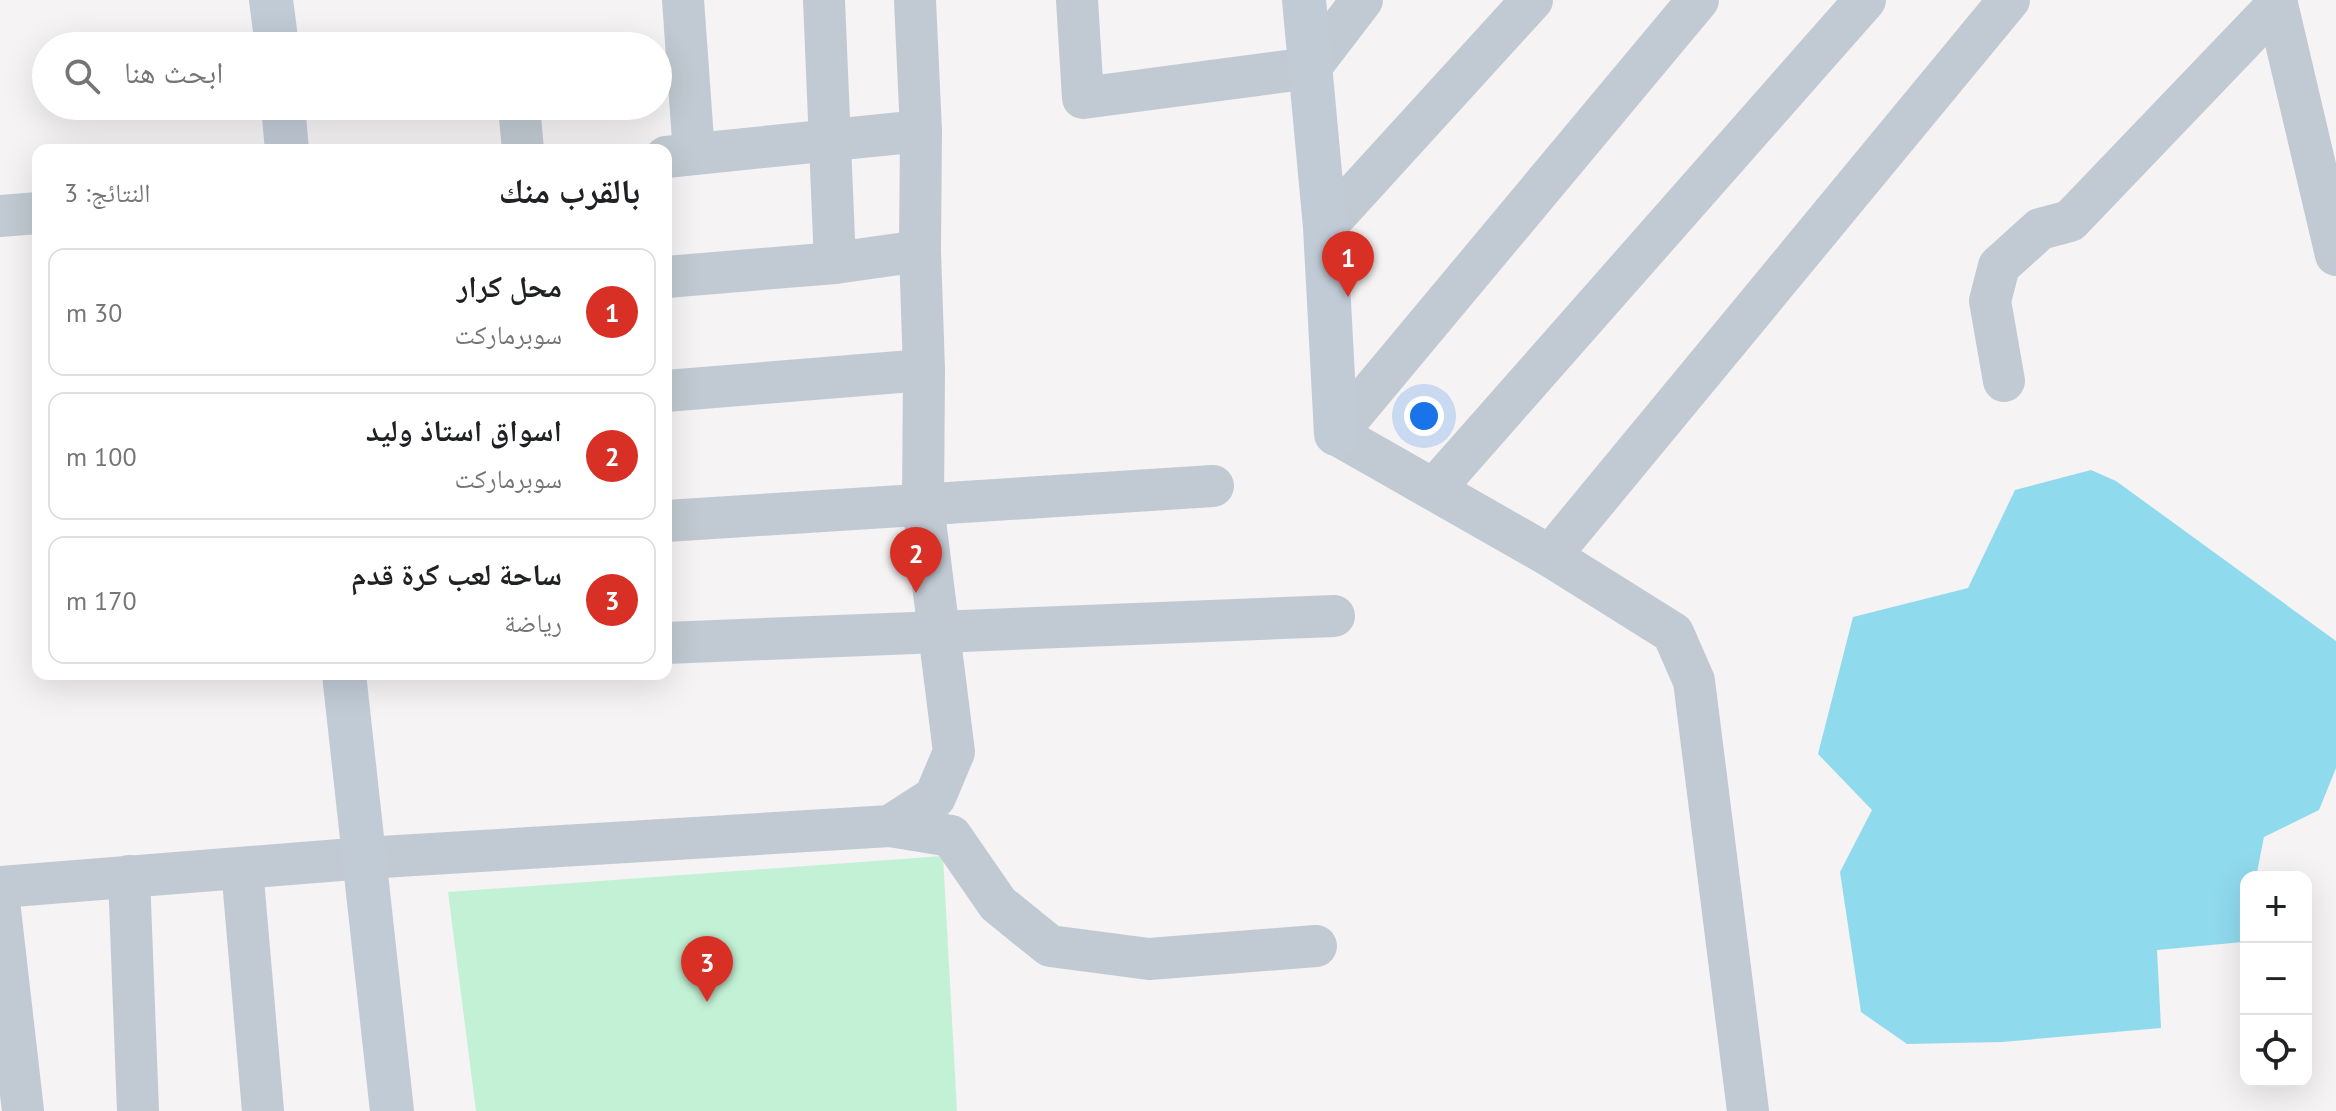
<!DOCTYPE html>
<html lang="ar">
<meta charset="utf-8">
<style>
:root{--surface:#fff;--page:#f6f6f6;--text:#202124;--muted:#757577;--line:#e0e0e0;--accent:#d93025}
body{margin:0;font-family:"PT Sans","Noto Naskh Arabic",sans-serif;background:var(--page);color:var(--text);direction:rtl}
.controls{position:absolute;right:24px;bottom:24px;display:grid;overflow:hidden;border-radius:16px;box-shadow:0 8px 32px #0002}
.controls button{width:72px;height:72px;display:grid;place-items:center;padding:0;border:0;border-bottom:2px solid var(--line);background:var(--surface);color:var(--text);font:40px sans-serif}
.you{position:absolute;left:1424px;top:416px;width:28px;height:28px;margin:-20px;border:6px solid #fff;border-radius:50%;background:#1a73e8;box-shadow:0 0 0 12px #1a73e833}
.badge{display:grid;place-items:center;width:52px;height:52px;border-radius:50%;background:var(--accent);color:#fff;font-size:26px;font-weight:700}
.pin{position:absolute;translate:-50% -66px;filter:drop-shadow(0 2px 4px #0008)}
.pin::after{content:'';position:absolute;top:42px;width:28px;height:24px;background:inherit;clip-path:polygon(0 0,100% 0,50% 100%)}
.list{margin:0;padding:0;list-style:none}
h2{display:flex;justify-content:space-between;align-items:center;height:104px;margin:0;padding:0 32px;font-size:34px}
h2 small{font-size:26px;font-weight:400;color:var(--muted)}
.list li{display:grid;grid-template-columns:52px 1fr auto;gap:24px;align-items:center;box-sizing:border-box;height:128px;margin:0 16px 16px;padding:0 16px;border:2px solid var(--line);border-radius:16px}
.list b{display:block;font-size:30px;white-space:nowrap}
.list p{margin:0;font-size:26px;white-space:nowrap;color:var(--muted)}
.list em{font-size:26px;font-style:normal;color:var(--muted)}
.icon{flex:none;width:44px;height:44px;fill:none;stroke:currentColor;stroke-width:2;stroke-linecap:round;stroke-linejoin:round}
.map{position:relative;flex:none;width:2336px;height:1111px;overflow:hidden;direction:ltr}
.search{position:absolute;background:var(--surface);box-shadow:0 8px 32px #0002;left:32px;top:32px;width:640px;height:88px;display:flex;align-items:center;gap:20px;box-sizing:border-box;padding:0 28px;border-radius:44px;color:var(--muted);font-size:30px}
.panel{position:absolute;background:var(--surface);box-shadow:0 8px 32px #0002;left:32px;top:144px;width:640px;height:536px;border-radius:16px;direction:rtl}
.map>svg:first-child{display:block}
</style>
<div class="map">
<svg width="2336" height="1111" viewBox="0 0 2336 1111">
<rect width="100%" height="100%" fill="#f5f3f3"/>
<polygon fill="#c3f1d5" points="943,856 957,1111 476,1111 448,892"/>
<polygon fill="#90daee" points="2091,470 2116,481 2336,641 2336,768 2319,810 2264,837 2256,877 2246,877 2246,926 2243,942 2157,950 2161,1028 2002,1042 1907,1044 1861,1012 1840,872 1872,810 1818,754 1853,617 1968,588 2015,490"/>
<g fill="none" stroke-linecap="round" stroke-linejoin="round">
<g stroke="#c1cad2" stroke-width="42">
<polyline points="683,0 694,154"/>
<polyline points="824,0 835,263"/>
<polyline points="1077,0 1083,98 1310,68 1362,0"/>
<polyline points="1698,0 1336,434 1550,556 1673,633 1694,681 1748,1111"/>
<polyline points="2276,0 2336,255"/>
<polyline points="519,106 523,150"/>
<polyline points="666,157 921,131"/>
<polyline points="0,216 38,213"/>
<polyline points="1325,227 1532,0"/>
<polyline points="666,277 835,263 920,251"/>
<polyline points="2004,381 1990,301 1999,266 2040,229 2070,221 2277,5"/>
<polyline points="666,391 924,370"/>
<polyline points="1435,488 1865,0"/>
<polyline points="666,521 1213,486"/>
<polyline points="1550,556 2009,0"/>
<polyline points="666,643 1334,616"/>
<polyline points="890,826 935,797 954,752 923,505 924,370 920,251 921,131 915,0"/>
<polyline points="242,868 263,1111"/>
<polyline points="129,876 138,1111"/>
<polyline points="0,887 365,858 890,826 951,836 998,904 1050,946 1149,959 1316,946"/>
<polyline points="0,910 23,1111"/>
</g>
<g stroke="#c1cbd6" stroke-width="44">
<polyline points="271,0 277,46"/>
<polyline points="1304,0 1325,227 1336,434"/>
<polyline points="283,106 287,150"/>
<polyline points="344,674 392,1111"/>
</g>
</g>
</svg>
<div class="controls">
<button>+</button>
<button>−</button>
<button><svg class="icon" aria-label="locate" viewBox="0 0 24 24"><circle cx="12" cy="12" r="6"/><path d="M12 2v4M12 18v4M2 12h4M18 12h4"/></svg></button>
</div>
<div class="you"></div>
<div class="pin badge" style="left:1348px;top:297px">1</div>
<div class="pin badge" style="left:916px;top:593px">2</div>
<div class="pin badge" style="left:707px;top:1002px">3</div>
<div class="search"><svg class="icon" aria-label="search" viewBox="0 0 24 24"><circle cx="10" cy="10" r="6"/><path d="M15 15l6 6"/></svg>ابحث هنا</div>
<section class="panel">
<h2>بالقرب منك<small>النتائج: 3</small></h2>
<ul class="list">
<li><span class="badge">1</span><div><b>محل كرار</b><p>سوبرماركت</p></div><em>30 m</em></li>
<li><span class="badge">2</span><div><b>اسواق استاذ وليد</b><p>سوبرماركت</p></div><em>100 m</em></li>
<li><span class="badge">3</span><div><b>ساحة لعب كرة قدم</b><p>رياضة</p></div><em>170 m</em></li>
</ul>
</section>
</div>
